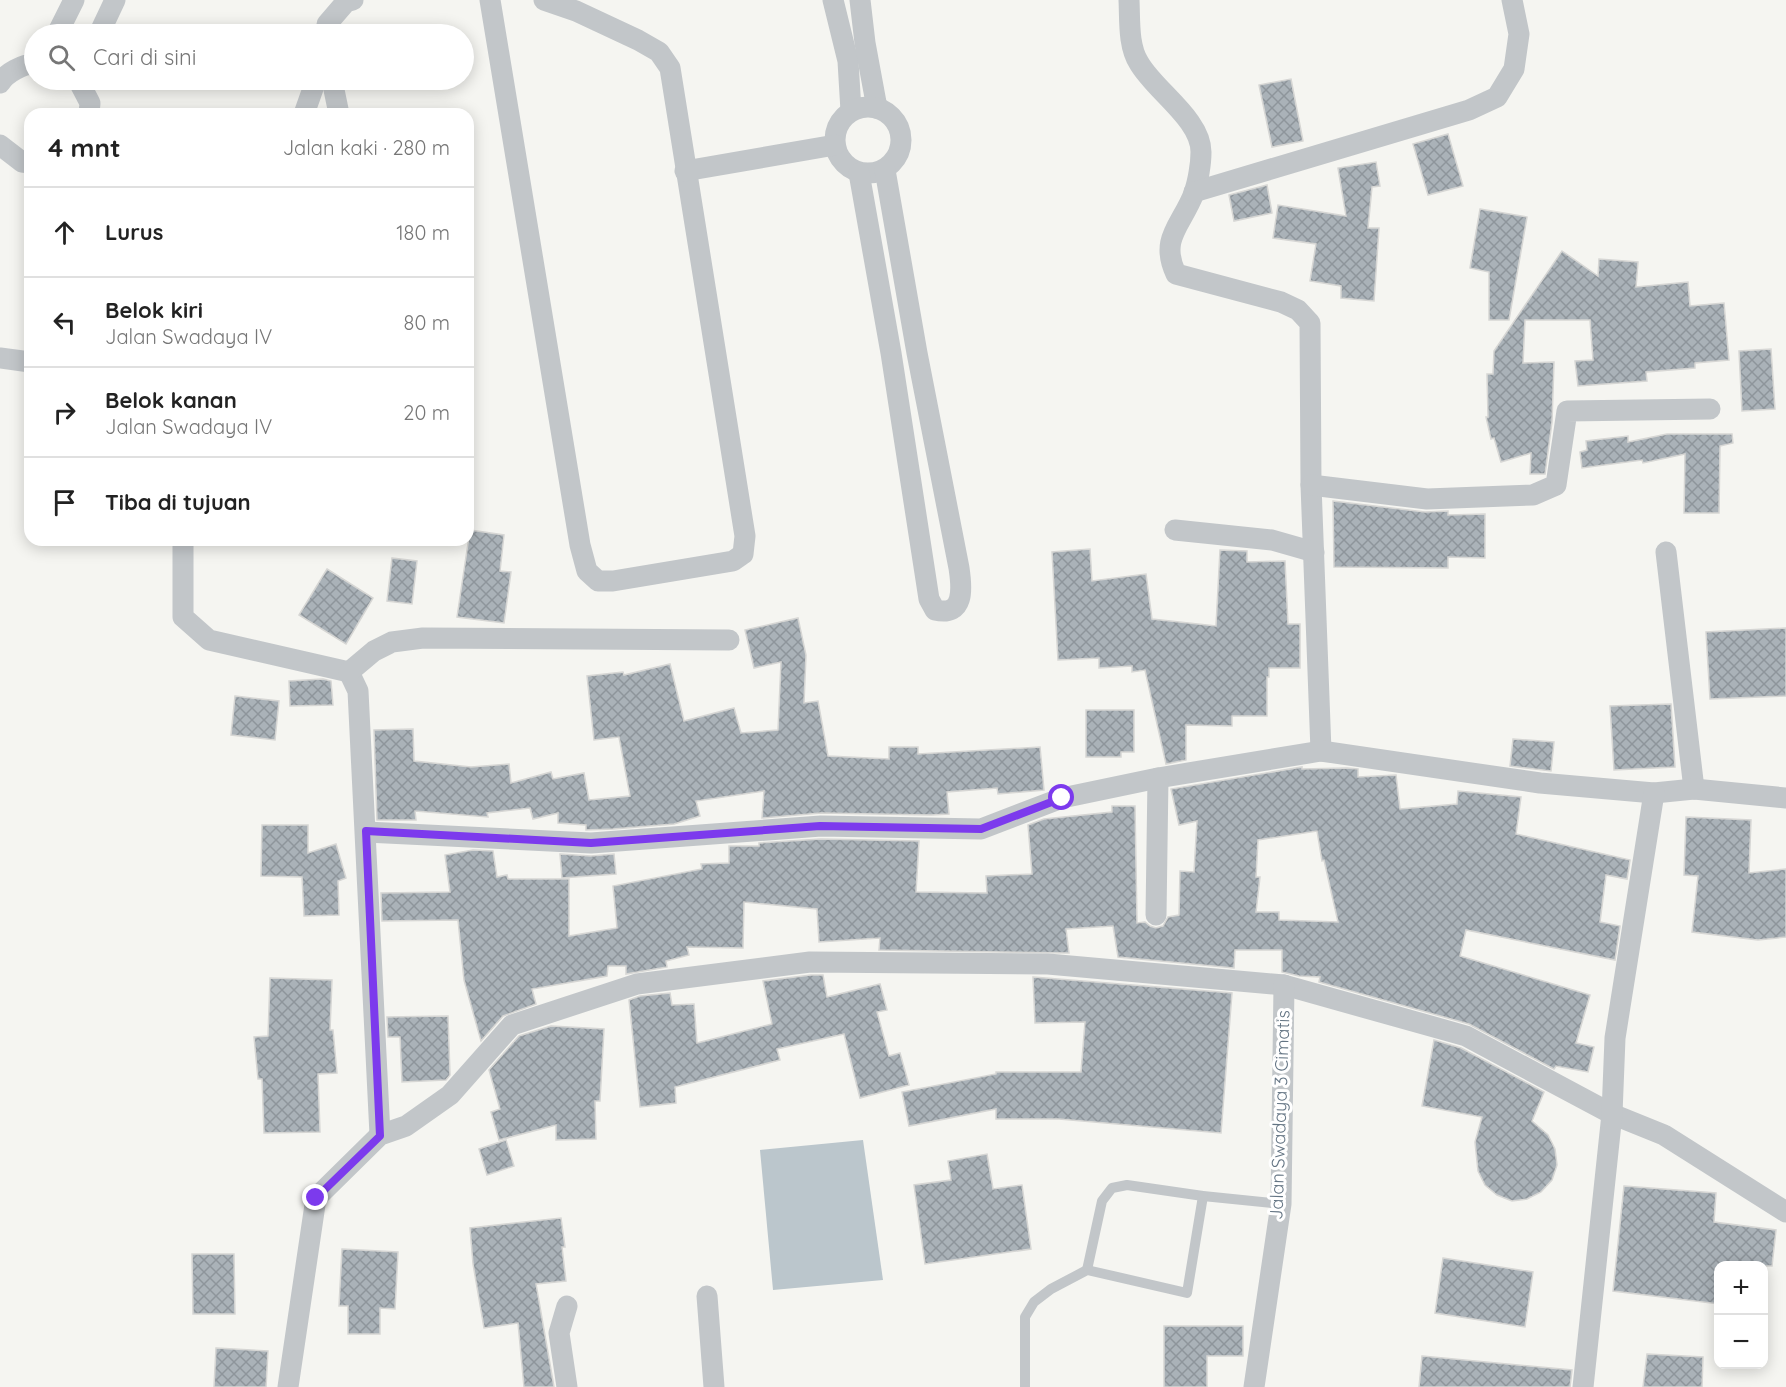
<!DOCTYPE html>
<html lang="id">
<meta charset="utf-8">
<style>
:root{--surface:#fff;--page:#f6f6f6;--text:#222;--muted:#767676;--line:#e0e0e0}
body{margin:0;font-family:Quicksand,sans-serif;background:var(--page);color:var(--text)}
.controls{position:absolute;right:18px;bottom:18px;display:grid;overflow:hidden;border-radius:12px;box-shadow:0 3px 15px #0003}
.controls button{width:54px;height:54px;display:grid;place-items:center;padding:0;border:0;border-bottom:2px solid var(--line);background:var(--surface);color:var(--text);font:30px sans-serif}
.stop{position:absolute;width:18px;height:18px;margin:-14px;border:4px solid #7c3aed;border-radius:50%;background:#fff}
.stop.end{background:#7c3aed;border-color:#fff;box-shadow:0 2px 6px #0008}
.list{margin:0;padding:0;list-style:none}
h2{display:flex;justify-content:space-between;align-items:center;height:78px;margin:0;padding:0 24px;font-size:26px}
h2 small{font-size:20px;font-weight:400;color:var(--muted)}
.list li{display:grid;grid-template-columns:39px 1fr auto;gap:18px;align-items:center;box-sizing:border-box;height:90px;padding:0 24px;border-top:2px solid var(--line)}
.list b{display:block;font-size:22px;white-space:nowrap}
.list p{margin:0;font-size:20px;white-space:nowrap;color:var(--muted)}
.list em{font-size:20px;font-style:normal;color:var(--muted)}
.icon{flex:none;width:33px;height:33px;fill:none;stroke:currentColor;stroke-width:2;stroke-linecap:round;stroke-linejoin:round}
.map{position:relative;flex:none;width:1786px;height:1387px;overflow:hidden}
.search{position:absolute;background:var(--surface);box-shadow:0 3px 15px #0003;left:24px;top:24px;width:450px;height:66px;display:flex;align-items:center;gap:15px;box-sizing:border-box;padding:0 21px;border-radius:33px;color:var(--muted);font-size:22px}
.panel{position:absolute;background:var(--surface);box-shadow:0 3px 15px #0003;left:24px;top:108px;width:450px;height:438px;border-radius:18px}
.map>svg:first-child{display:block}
</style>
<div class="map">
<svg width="1786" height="1387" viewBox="0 0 1786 1387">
<defs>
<pattern id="building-cross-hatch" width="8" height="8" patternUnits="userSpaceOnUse" patternTransform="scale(1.5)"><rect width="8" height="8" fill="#aab2b8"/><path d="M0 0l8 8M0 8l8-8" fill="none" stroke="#8e959b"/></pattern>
</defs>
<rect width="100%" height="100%" fill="#f5f5f1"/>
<polygon fill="#bbc6cc" points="863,1140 883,1280 773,1290 760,1150"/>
<g fill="url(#building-cross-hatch)" stroke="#d6d6d4" stroke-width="1.5" fill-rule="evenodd">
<polygon points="1291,79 1303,141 1272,147 1259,85"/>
<polygon points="1448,134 1463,186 1428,195 1413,144"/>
<polygon points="1376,162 1380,186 1372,187 1368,228 1379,228 1374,301 1341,298 1341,286 1310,281 1316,244 1273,238 1278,205 1346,216 1338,168"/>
<polygon points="1267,185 1272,213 1234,221 1229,195"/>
<polygon points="1480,209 1527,217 1509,320 1489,320 1489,272 1470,268"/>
<polygon points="1562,251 1598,276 1599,259 1638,262 1636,287 1688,282 1690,306 1724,303 1729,360 1695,363 1695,368 1646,372 1647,381 1578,386 1575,361 1593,360 1590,320 1525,320 1523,363 1554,362 1552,422 1545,474 1530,474 1531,453 1501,462 1494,438 1491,439 1486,417 1488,417 1487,374 1493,374 1494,351"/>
<polygon points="1771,349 1775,409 1742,411 1739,351"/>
<polygon points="1667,434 1732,434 1733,443 1720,446 1719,513 1684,513 1685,454 1643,463 1642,460 1582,468 1580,452 1587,450 1586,441 1628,436 1628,442"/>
<polygon points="1333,501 1425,512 1448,511 1448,515 1485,514 1485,558 1448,557 1448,568 1334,567"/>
<polygon points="470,530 504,535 500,571 511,572 504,623 457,617"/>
<polygon points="1090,549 1092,581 1146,574 1152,619 1216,626 1220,550 1247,551 1247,562 1285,561 1288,624 1300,624 1300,668 1269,668 1269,677 1267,677 1267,716 1232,716 1232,726 1186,725 1186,760 1166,764 1145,670 1132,672 1132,666 1099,668 1099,658 1058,660 1052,552"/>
<polygon points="392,558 417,561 412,604 387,601"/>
<polygon points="327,569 373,598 346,644 299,615"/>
<polygon points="798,618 806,655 804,703 818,701 828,756 889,759 889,747 918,747 918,754 1040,747 1044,790 998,794 997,788 947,792 949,814 931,815 821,813 762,818 764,791 696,801 700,816 674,824 613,829 586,830 586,825 558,823 558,813 533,819 530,808 487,813 488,817 415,811 416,820 377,820 374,730 413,729 414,761 471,767 509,764 511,783 551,772 553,779 584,773 589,800 630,796 619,737 594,740 587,676 623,672 624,675 670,664 684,721 734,708 741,733 778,730 781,662 754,668 745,630"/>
<polygon points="1786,628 1786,696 1710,699 1706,632"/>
<polygon points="323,679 331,681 333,705 290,706 289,681"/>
<polygon points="235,696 279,701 275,740 231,735"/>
<polygon points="1671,704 1675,767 1614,770 1610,706"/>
<polygon points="1086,710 1134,710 1134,752 1121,752 1121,757 1086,757"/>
<polygon points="1513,739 1554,742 1551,771 1510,766"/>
<path d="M1302,767V769L1347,768L1358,769V777L1396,775L1400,809L1457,804L1458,791L1521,797L1516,834L1630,860L1627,879L1606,875L1600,922L1620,926L1615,960L1466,930L1460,956L1590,995L1576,1043L1594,1047L1588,1072L1556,1066L1554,1069L1469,1024L1319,982L1320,977L1299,976L1282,972V950H1235L1234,968L1118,957L1113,926L1066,929L1069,953L879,950L880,938L819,942L817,909L744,902L743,948L687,947L689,955L666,961L667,967L626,974V966H608L607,976L532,989L536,1004L503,1016L481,1041L464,980L458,920L382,921L381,893L450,892L445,855L473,850L493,851L497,877L507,875L508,879H569V936L617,928L613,886L702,869L701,864L729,863V846H759V843L821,839L919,841L916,892L987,893L986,876L1032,874L1028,825L1044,819L1112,812V806H1135L1137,923L1145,922L1150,926L1156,928L1163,926L1168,917L1179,915L1180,871L1194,872L1197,821L1179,825L1171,789ZM1317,831L1322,861L1324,860L1338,922L1279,920V912H1256L1260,877H1256L1258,840Z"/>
<polygon points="1686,817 1751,820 1749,873 1786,869 1786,937 1758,940 1692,932 1698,876 1684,875"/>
<polygon points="262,825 308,825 308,853 336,844 346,878 338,881 339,915 304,916 302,877 261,876"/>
<polygon points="560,854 591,856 614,854 616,874 562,878"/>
<polygon points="811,975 823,975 827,997 880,984 887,1010 877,1012 889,1056 900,1053 909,1085 860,1098 844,1034 777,1049 780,1060 675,1087 676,1103 640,1107 629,1000 640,996 670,993 672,1005 694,1004 697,1043 772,1024 763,981"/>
<polygon points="1033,977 1232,993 1221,1133 1059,1119 996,1119 996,1109 909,1126 902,1092 996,1074 996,1072 1081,1072 1085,1022 1035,1023"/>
<polygon points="270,978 332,980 330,1030 333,1030 337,1073 318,1074 320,1132 264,1133 262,1079 258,1079 254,1037 268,1036"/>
<polygon points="448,1016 450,1075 446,1080 402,1082 400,1037 388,1037 387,1017"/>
<polygon points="551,1026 604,1029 600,1101 595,1101 596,1139 556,1140 556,1125 499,1140 491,1112 500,1109 489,1070 519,1036"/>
<polygon points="1434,1040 1461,1048 1544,1092 1532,1121 1548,1135 1555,1149 1557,1165 1552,1180 1541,1192 1527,1199 1512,1201 1497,1195 1485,1185 1478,1171 1475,1142 1482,1117 1422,1106"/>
<polygon points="506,1140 514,1166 487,1175 479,1149"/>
<polygon points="987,1154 993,1189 1022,1185 1031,1249 925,1264 914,1185 951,1180 948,1161"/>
<polygon points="1624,1186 1716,1193 1714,1222 1776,1230 1772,1266 1719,1266 1719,1304 1613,1291"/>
<polygon points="561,1218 565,1247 562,1247 566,1281 536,1284 554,1387 524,1387 518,1323 484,1328 473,1264 470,1228"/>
<polygon points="342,1249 398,1252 395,1309 380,1308 380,1334 348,1334 348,1306 339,1306"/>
<polygon points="192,1254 234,1254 235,1314 193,1314"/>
<polygon points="1443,1258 1533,1272 1525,1327 1435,1313"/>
<polygon points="1164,1326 1243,1326 1243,1356 1207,1356 1207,1387 1164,1387"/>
<polygon points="216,1348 268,1351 266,1387 214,1387"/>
<polygon points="1647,1354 1703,1357 1702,1387 1643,1387"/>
<polygon points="1422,1356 1572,1370 1570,1387 1419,1387"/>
</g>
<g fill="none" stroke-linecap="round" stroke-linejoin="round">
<g stroke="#c2c6c9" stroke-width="10">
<polyline points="1087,1270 1102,1201 1112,1188 1127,1185 1203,1196 1281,1204"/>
<polyline points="1025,1387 1025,1317 1034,1302 1051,1289 1087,1270 1187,1293 1203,1196"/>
</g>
<g stroke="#c2c6c9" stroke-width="21">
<polyline points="490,0 580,545 587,571 598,581 613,581 733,561 743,554 745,536 670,68 659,52 638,40 576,11 544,0"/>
<polyline points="833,0 848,61 851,111"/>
<polyline points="860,0 865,43 877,108"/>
<path d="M1129,0C1130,20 1128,46 1139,63C1155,91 1201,119 1201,152C1201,164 1198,182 1194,193C1182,225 1159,238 1176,274L1281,302L1298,310L1310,323L1311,485L1321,751"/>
<polyline points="57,34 74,0"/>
<polyline points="99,34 115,0"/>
<polyline points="327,34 327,24 346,2 353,0"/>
<polyline points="78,80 90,103 89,114"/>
<polyline points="332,80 339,114"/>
<path d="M0,83C6,73 23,64 34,64"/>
<circle cx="868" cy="140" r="33"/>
<polyline points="304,114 316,80"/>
<polyline points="0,145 22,162 30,163"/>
<polyline points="685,171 835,145"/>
<path d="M859,173L891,353L929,599L935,610C965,617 962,588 959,568L917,353L885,170"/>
<polyline points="1194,192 1469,110 1497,97 1514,69 1519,34 1512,0"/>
<polyline points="0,358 30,362"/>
<polyline points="1311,485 1427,499 1533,495 1556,485 1567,411 1710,409"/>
<polyline points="1175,530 1272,540 1314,552"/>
<polyline points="183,540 183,617 209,640 349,672"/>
<polyline points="1666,552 1694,789"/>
<polyline points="349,672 358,691 380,1135"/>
<polyline points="349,672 374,651 392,642 423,638 729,640"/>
<polyline points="366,832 591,843 821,826 981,829 1062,798 1158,778 1321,751 1540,783 1654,793 1694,789 1786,798"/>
<polyline points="1156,915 1158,778"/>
<polyline points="707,1296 714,1387"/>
<polyline points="288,1387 316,1198 380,1135 406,1126 450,1095 512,1025 637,984 810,962 1048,964 1284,985 1466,1036 1612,1114 1664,1135 1786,1212"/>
<polyline points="567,1387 559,1333 567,1306"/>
<polyline points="1254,1387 1281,1204 1284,985"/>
<polyline points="1583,1387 1612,1114 1615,1038 1654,793"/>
</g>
</g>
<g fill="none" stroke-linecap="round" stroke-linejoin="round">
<polyline stroke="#7c3aed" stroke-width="8" points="316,1198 380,1136 366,831 591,843 820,826 981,829 1062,798"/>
</g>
<g text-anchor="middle" stroke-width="6" stroke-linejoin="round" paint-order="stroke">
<g font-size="18" fill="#637483" stroke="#fff">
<text transform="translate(1280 1115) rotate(-88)" y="6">Jalan Swadaya 3 Cimatis</text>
</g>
</g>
</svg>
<div class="controls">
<button>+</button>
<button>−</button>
</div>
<div class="stop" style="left:1062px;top:798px"></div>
<div class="stop end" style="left:316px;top:1198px"></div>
<div class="search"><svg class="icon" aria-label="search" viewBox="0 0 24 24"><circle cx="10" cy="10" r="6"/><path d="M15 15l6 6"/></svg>Cari di sini</div>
<section class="panel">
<h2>4 mnt<small>Jalan kaki · 280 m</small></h2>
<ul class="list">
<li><svg class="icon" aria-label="ahead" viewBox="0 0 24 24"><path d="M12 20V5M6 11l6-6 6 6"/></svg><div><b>Lurus</b></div><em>180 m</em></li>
<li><svg class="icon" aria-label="left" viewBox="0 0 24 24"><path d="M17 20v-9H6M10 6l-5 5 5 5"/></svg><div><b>Belok kiri</b><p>Jalan Swadaya IV</p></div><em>80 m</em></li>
<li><svg class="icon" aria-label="right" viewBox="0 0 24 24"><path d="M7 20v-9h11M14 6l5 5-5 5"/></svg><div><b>Belok kanan</b><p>Jalan Swadaya IV</p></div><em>20 m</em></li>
<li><svg class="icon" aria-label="arrive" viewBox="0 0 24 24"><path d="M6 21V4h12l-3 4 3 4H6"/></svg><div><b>Tiba di tujuan</b></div></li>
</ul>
</section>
</div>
